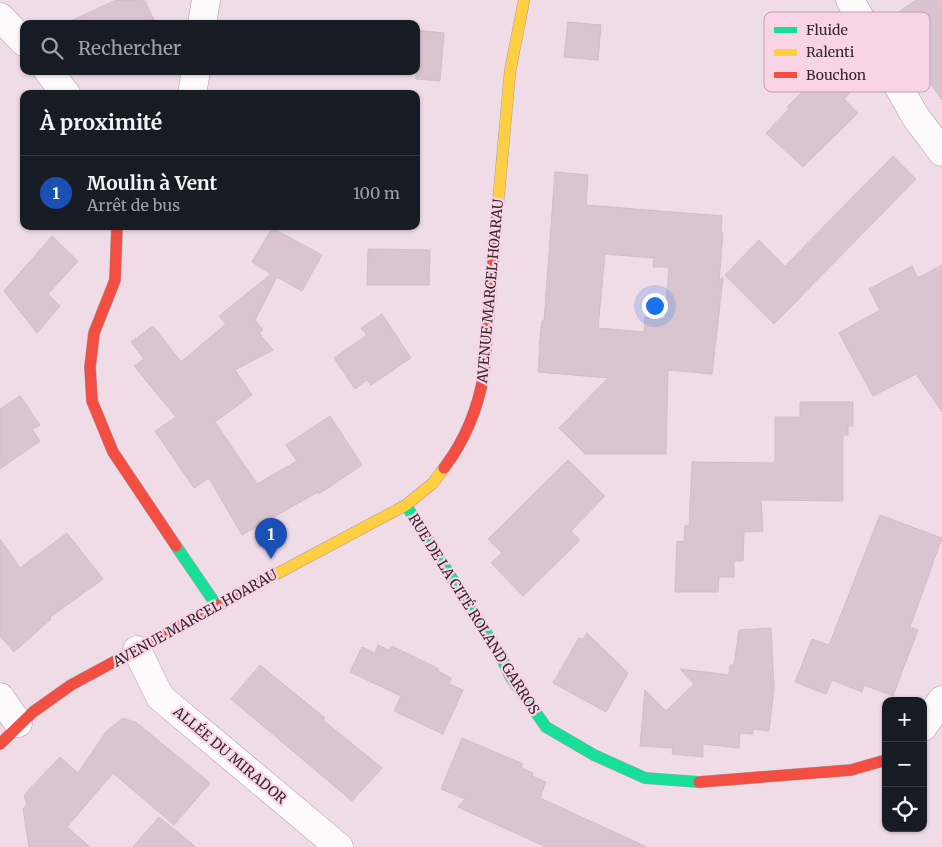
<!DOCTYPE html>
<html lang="fr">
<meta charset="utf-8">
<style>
:root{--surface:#171b24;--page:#242831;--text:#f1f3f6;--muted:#9ea1a6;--line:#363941;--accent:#76666e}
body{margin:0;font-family:Merriweather,serif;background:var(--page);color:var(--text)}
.controls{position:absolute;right:15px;bottom:15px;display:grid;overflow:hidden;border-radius:10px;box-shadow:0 1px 4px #0004}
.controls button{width:45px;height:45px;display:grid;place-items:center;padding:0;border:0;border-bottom:1px solid var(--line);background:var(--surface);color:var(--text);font:25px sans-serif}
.you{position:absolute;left:654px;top:305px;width:18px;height:18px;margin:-12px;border:4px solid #fff;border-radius:50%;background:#1a73e8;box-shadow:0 0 0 8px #1a73e833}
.badge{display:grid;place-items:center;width:32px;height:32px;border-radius:50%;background:var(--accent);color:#fff;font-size:16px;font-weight:700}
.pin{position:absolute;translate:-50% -41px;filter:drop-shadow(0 1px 2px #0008)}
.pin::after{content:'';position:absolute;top:26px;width:18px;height:15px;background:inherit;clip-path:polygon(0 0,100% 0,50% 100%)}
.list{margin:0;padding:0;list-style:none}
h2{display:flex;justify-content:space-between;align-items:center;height:65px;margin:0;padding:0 20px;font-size:21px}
h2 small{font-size:16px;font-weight:400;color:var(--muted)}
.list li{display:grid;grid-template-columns:32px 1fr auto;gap:15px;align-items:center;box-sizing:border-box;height:75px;padding:0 20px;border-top:1px solid var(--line)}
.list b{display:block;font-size:19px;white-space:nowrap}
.list p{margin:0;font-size:16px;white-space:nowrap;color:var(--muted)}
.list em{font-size:16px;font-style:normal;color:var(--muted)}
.icon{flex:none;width:28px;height:28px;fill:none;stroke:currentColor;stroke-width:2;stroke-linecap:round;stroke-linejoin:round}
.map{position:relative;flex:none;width:942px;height:847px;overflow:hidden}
.search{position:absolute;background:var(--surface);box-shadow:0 1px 4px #0004;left:20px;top:20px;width:400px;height:55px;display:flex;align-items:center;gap:12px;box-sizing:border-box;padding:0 18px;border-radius:10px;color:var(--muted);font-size:19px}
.panel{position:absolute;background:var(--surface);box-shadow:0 1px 4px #0004;left:20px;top:90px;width:400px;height:140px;border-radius:10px}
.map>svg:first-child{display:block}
</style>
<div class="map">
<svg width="942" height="847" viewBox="0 0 942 847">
<rect width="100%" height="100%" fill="#f0dce6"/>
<g fill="#dac4cf" stroke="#cfbfc7" fill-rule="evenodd">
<polygon points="116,0 145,1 156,24 64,24"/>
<polygon points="916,0 942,0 942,100 928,80 917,87 881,24"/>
<polygon points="568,22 601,25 598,60 564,57"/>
<polygon points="416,30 444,33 440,81 416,79"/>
<polygon points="836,58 861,81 844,99 858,113 803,167 766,133 789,109 787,107"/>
<polygon points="893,156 916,179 774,324 725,275 759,240 785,266"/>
<path d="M555,172L588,175L586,205L722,216L721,233H723L719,281L723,277L712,374L668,370L666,454H585L559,428L608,378L538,372L540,346H539L542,321H544ZM605,254L654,258L653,267H669L665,319L645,317L644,332L598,328Z"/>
<polygon points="272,228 322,255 302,291 277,277 255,320 263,330 259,333 273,350 235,370 252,395 215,422 257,484 297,461 286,445 330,416 362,465 319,494 318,492 242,535 209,478 194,488 155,431 176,417 134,366 144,359 131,342 153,326 181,362 226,324 219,316 271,274 252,262"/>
<polygon points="52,236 78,261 48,294 60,306 37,333 4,291"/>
<polygon points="368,249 430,250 429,285 367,285"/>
<polygon points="942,265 942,412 916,374 873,396 839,333 880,310 869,289 912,266 918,278"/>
<polygon points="382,314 411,358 371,385 367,380 355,389 334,358 367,335 361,328"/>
<polygon points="20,396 40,425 32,429 40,441 0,469 0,409"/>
<polygon points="800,402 853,402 853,426 848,426 848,435 843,435 843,501 761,500 763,531 744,532 743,561 734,561 734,577 719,577 718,592 675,592 677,541 684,542 685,526 689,526 692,462 775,463 775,417 800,417"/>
<polygon points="568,460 605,496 571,531 580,540 523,596 491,563 502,553 488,539"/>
<polygon points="880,515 942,538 910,627 918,630 893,696 864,685 862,692 832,680 826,694 795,682 812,639 829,645"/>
<polygon points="67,533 103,579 49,618 51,619 14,652 0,636 0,539 20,568"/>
<polygon points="771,628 774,688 769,731 753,729 753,734 740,733 739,748 703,744 703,757 672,754 673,748 640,746 645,690 666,711 694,684 680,669 729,675 730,665 734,665 739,630"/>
<polygon points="587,633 628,673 606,712 553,683 579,638 583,639"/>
<polygon points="378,645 389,650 392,646 439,669 438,671 451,678 449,684 463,690 443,734 394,711 401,696 350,672 362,647 375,653"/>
<polygon points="260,665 325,718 323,720 382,768 352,801 231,699"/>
<polygon points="123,718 137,723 210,783 174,825 113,773 67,827 90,847 29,847 23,809 27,805 24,795 60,757 78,773 106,732"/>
<polygon points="462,738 523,764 521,768 533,773 532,776 546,782 540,798 647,847 546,847 458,807 465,799 441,789"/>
<polygon points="159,817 196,847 133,847"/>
</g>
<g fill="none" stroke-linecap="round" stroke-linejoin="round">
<g stroke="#ac9da5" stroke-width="29">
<g id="street">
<polyline points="850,0 915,116 942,152"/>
<polyline points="0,17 24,42"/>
<polyline points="202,24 206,0"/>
<polyline points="48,71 66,94"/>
<polyline points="192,94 196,71"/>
<polyline points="137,650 160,697 339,847"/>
<polyline points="0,697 18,723"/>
<polyline points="923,727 942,700"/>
</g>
</g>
<g stroke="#ac9da5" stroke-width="12">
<g id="fast">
<polyline points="406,505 500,655 510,676 546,727 594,755 645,778 699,782"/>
<polyline points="176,546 217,606"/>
</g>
</g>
<g stroke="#ac9da5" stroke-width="12">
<g id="slow">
<polyline points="497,215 510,72 524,0"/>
<polyline points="269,578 406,505 433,483 444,468"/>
</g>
</g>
<g stroke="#ac9da5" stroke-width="12">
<g id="jam">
<polyline points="117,226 115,280 94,333 90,367 92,401 113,452 176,546"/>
<path d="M444,468C466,439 478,409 484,373L497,215"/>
<polyline points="0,744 33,712 71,685 269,578"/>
<polyline points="699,782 851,770 886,760"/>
</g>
</g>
<use href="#street" stroke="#fdfafb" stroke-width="28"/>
<use href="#fast" stroke="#16e098" stroke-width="11"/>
<use href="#slow" stroke="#ffcf43" stroke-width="11"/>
<use href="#jam" stroke="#f24e42" stroke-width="11"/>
</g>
<g text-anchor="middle" stroke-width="4.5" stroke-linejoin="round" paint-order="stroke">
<g font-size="14" fill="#34272e" stroke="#f8d4e6">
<text transform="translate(490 291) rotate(-85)" y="5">AVENUE MARCEL HOARAU</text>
<text transform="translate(474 614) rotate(58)" y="5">RUE DE LA CITÉ ROLAND GARROS</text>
<text transform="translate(195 618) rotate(-29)" y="5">AVENUE MARCEL HOARAU</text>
<text transform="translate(230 755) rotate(40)" y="5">ALLÉE DU MIRADOR</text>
</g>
</g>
<rect x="764" y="12" width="166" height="80" rx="8" fill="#f8d4e6" stroke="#bda0af" stroke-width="1"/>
<rect x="774" y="27" width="23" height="6" fill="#16e098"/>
<rect x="774" y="49" width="23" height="7" fill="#ffcf43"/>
<rect x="774" y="72" width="23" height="6" fill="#f24e42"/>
<g font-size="14" fill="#34272e">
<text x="806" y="35">Fluide</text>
<text x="806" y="57">Ralenti</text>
<text x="806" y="80">Bouchon</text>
</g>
</svg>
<div class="controls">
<button>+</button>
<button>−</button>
<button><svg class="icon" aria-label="locate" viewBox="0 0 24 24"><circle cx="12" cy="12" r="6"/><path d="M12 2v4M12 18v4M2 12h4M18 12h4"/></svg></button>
</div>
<div class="you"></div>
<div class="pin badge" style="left:271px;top:559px;background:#1a4fb4">1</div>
<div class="search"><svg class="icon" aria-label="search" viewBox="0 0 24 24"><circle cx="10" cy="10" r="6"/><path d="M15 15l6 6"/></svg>Rechercher</div>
<section class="panel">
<h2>À proximité<small></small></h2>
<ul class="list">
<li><span class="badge" style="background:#1a4fb4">1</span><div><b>Moulin à Vent</b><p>Arrêt de bus</p></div><em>100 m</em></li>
</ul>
</section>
</div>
